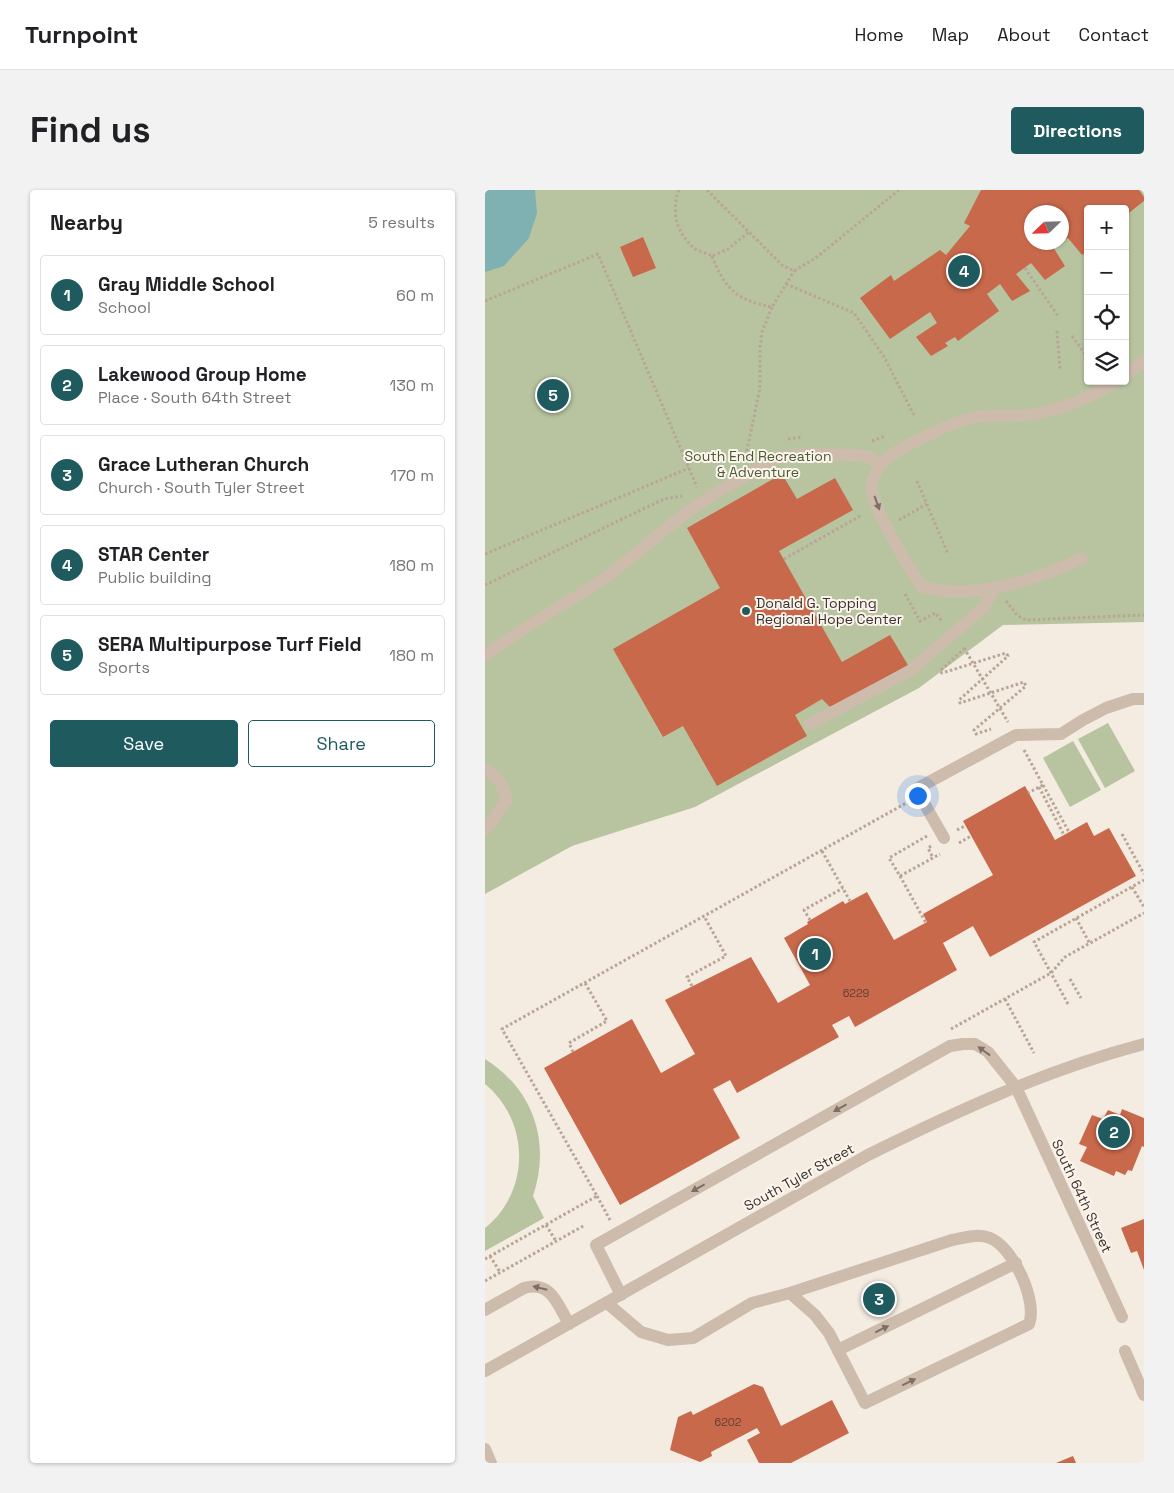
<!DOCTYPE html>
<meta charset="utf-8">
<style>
:root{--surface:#fff;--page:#f2f2f2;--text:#202124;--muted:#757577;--line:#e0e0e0;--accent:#1f5a5e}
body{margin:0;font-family:"Space Grotesk",sans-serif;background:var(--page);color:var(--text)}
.controls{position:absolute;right:15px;top:15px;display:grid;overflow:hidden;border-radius:5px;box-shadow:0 1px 4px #0004}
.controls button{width:45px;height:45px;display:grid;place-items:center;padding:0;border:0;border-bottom:1px solid var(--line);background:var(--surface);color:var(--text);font:25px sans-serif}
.compass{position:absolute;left:539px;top:15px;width:45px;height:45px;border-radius:50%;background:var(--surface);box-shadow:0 1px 4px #0004;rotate:247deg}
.you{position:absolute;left:432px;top:605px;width:18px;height:18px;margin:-12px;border:4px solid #fff;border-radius:50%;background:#1a73e8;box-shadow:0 0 0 8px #1a73e833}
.badge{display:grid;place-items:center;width:32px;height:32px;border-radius:50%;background:var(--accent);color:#fff;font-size:16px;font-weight:700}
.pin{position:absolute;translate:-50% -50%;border:2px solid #fff;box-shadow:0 1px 5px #0006}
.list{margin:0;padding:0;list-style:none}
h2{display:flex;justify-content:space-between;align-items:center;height:65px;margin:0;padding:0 20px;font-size:21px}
h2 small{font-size:16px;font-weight:400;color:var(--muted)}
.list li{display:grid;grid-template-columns:32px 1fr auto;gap:15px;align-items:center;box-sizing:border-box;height:80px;margin:0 10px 10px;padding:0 10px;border:1px solid var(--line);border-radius:5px}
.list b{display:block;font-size:19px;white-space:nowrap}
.list p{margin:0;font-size:16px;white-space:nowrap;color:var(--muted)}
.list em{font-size:16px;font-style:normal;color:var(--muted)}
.actions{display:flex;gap:10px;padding:15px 20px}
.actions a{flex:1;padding:11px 0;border:1px solid var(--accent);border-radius:5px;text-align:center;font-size:18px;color:var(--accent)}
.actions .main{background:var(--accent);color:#fff}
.icon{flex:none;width:28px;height:28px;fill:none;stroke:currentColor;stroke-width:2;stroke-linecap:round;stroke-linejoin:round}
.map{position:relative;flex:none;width:659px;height:1273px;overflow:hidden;border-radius:5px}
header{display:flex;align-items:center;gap:30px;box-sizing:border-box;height:70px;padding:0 25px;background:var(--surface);border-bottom:1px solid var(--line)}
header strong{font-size:24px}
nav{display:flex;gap:28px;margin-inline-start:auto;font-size:18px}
.intro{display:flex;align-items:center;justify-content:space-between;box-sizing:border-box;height:120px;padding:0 30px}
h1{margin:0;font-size:35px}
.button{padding:12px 22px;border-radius:5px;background:var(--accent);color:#fff;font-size:18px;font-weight:700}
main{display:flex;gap:30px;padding:0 30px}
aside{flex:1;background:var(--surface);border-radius:5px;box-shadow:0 1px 4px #0004}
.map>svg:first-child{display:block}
</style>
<header>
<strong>Turnpoint</strong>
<nav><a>Home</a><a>Map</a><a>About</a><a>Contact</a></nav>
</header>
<div class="intro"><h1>Find us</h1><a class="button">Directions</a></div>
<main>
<aside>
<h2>Nearby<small>5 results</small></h2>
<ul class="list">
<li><span class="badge">1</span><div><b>Gray Middle School</b><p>School</p></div><em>60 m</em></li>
<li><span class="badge">2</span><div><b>Lakewood Group Home</b><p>Place · South 64th Street</p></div><em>130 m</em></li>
<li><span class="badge">3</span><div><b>Grace Lutheran Church</b><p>Church · South Tyler Street</p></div><em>170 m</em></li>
<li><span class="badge">4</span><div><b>STAR Center</b><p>Public building</p></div><em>180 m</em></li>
<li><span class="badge">5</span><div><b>SERA Multipurpose Turf Field</b><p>Sports</p></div><em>180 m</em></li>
</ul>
<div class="actions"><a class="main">Save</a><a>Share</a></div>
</aside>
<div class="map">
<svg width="659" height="1273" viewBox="0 0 659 1273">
<rect width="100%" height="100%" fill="#f4ebe1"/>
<g fill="#b8c4a0" fill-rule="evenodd">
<path d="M0,0H659V432L518,435L434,498L210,617L87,656L0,704ZM603,19H640V191H603ZM546,22H576V52H546Z"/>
<polygon points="623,533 650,581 620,598 593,549"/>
<polygon points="588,551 616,600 585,617 558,568"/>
<path d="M0,869C49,900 66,952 48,1006L59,1028L0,1061V1038C46,1001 45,931 0,894Z"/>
</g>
<polygon fill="#7fb0b2" points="0,0 50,0 52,23 44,48 19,76 0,82"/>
<g fill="#c8694b">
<polygon points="496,0 654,0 659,7 659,11 640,26 640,19 603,19 603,61 597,65 583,48 576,52 576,22 546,22 546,52 575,52 568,57 580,76 560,90 546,73 531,84 545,101 527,111 515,94 502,104 514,121 473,151 470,147 460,153 463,156 446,166 431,147 452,133 445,122 405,149 375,108 406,85 409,91 455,60 461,65 485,36 479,33"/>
<polygon points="158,47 171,78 148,87 135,57"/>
<polygon points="297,284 312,309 350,288 368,320 294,361 357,472 405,445 423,475 346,518 337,509 310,525 322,546 232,596 198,536 178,547 128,459 235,398 202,338"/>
<polygon points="540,596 570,650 602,632 609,646 624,638 651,686 505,767 488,736 458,753 472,780 370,837 364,826 347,835 354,847 252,903 245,890 228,899 255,948 135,1015 59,878 147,829 176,883 210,864 180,810 266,767 293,813 325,795 299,748 323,734 322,732 358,711 360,714 382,702 409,750 442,732 438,724 508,685 478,631"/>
<polygon points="637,919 659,928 659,957 657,956 647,981 643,980 640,985 631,981 629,986 595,971 602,957 594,954 607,925 618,929 623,920 635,925"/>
<polygon points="659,1029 659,1080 652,1061 646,1063 636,1038"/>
<polygon points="269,1194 278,1197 296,1236 347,1210 364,1243 306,1273 274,1273 262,1250 275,1243 272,1238 226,1262 227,1266 215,1272 185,1260 193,1227 206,1221 208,1225"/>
<polygon points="588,1266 591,1273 571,1273"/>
</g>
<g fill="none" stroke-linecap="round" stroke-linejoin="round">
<g stroke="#b9a596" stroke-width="3" stroke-dasharray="2.5 2.5" stroke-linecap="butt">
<path d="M194,0C186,20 191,43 209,58C214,62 222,63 227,66L243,59L264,42"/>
<polyline points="222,0 297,75 309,81 332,67 414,0"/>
<path d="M227,66C240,99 251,110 287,117L309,81"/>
<polyline points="540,78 573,126"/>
<polyline points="301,94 369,123 399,167 429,225"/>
<polyline points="0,111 113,64 212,297"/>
<polyline points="572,141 575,179"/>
<polyline points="587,146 603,168"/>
<polyline points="303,249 317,247"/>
<polyline points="387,251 400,246"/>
<polyline points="257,270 262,260 275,198 275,157 277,142 287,117"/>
<polyline points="432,291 463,364"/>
<polyline points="414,330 442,314"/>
<polyline points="0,364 204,278"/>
<polyline points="299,369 377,325"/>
<polyline points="0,395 179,309 197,306"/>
<polyline points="420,404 435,431 450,423 458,432"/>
<polyline points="521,411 533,426 541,430 659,425"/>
<polyline points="479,458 523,532"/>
<polyline points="480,458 455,481 457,483 521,463 523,466 474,510 475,513 539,492 541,496 489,540 491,544 506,539"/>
<polyline points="539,560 558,595 543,603"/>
<polyline points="558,595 584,642"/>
<polyline points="554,597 579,645"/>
<polyline points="472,640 480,636"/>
<polyline points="637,644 659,684"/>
<polyline points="442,646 404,668 415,686 455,664"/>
<polyline points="474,653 486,646"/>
<polyline points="446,656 443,658 448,668"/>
<polyline points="337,661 365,711"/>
<polyline points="415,686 441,733"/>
<polyline points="647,697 659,717"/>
<polyline points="591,728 605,754"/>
<polyline points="325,730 319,720 358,698"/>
<polyline points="585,789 596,808"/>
<polyline points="207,796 202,787 241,766 219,726"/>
<polyline points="520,809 549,863"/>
<polyline points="583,814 549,752 659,690"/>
<polyline points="466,839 566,783 580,767 659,723"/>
<polyline points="88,862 84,853 122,831 100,793"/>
<polyline points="112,1006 125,1030"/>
<polyline points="61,1035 71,1051"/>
<polyline points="5,1066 15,1082"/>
<polyline points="0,1069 112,1006 17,839 423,612"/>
<polyline points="0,1091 100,1035"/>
</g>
<g stroke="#cdbbac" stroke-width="12">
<polyline points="640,185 659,171"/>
<path d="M597,368C555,389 482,412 436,396C423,376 386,316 386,295C387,290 393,278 396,274C408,260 468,232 487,228C509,223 532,228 555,223C581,217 609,206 631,191"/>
<polyline points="0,465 37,440 122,387 202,322 232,302 292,268 324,264 369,265 381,266 396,274"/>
<polyline points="325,534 425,481 498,418 511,397"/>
<path d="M0,579C13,586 18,596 22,610L0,640"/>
<polyline points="459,648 431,599 531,545 576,544 598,530 621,518 648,509 659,509"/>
<polyline points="136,1105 111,1055 465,856 478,854 490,854 503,862 531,897 637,1127"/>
<path d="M122,1113L156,1142L183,1150L208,1148L267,1113L305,1103L330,1125L344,1143L380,1213L544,1134C553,1111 528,1057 505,1048C493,1043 479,1048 467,1050L305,1103"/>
<path d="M0,1120L39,1098C66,1090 73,1115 84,1134"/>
<polyline points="353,1160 531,1073"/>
<polyline points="640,1161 659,1205"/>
<path d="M0,1181L383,965C472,921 563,879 659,854"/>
<polyline points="0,1259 6,1273"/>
</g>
</g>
<defs><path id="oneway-solid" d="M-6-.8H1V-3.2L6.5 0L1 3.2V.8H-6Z" transform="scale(1.25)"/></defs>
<g fill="#7d6f65">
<use href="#oneway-solid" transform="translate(392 313) rotate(70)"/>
<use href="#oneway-solid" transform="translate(499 861) rotate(-144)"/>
<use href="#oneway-solid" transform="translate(355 918) rotate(151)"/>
<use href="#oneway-solid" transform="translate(213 998) rotate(151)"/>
<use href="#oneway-solid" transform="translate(55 1098) rotate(-166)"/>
<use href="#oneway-solid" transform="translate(397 1139) rotate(-26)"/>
<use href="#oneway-solid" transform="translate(424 1192) rotate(-26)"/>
</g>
<circle fill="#1f5a5e" stroke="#fbf5ee" stroke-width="2" cx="261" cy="421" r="5"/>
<g text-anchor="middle" stroke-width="4" stroke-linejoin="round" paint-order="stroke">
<g font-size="11" fill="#5e3e33">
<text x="371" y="807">6229</text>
<text x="243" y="1236">6202</text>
</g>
<g font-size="14" fill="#4a5a2e" stroke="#fbf5ee">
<text x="273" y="271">South End Recreation<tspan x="273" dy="16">&amp; Adventure</tspan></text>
</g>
<g font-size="14" fill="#3b302b" stroke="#fbf5ee" text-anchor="start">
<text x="271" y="418">Donald G. Topping<tspan x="271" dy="16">Regional Hope Center</tspan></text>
</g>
<g font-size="14" fill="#3b302b" stroke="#fbf5ee">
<text transform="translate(314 987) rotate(-29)" y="5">South Tyler Street</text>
<text transform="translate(597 1006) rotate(65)" y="5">South 64th Street</text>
</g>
</g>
</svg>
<div class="controls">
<button>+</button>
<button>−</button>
<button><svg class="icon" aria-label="locate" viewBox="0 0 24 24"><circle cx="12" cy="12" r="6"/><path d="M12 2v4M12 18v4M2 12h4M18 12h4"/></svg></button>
<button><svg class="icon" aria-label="layers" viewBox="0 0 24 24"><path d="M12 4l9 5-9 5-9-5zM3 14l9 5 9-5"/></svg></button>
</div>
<svg class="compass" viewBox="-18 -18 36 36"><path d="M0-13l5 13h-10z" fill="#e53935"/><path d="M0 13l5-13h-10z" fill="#757577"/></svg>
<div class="you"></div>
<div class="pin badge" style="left:330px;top:764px">1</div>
<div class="pin badge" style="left:629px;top:942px">2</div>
<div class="pin badge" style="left:394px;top:1109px">3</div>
<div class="pin badge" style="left:479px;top:81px">4</div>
<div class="pin badge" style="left:68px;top:205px">5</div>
</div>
</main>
